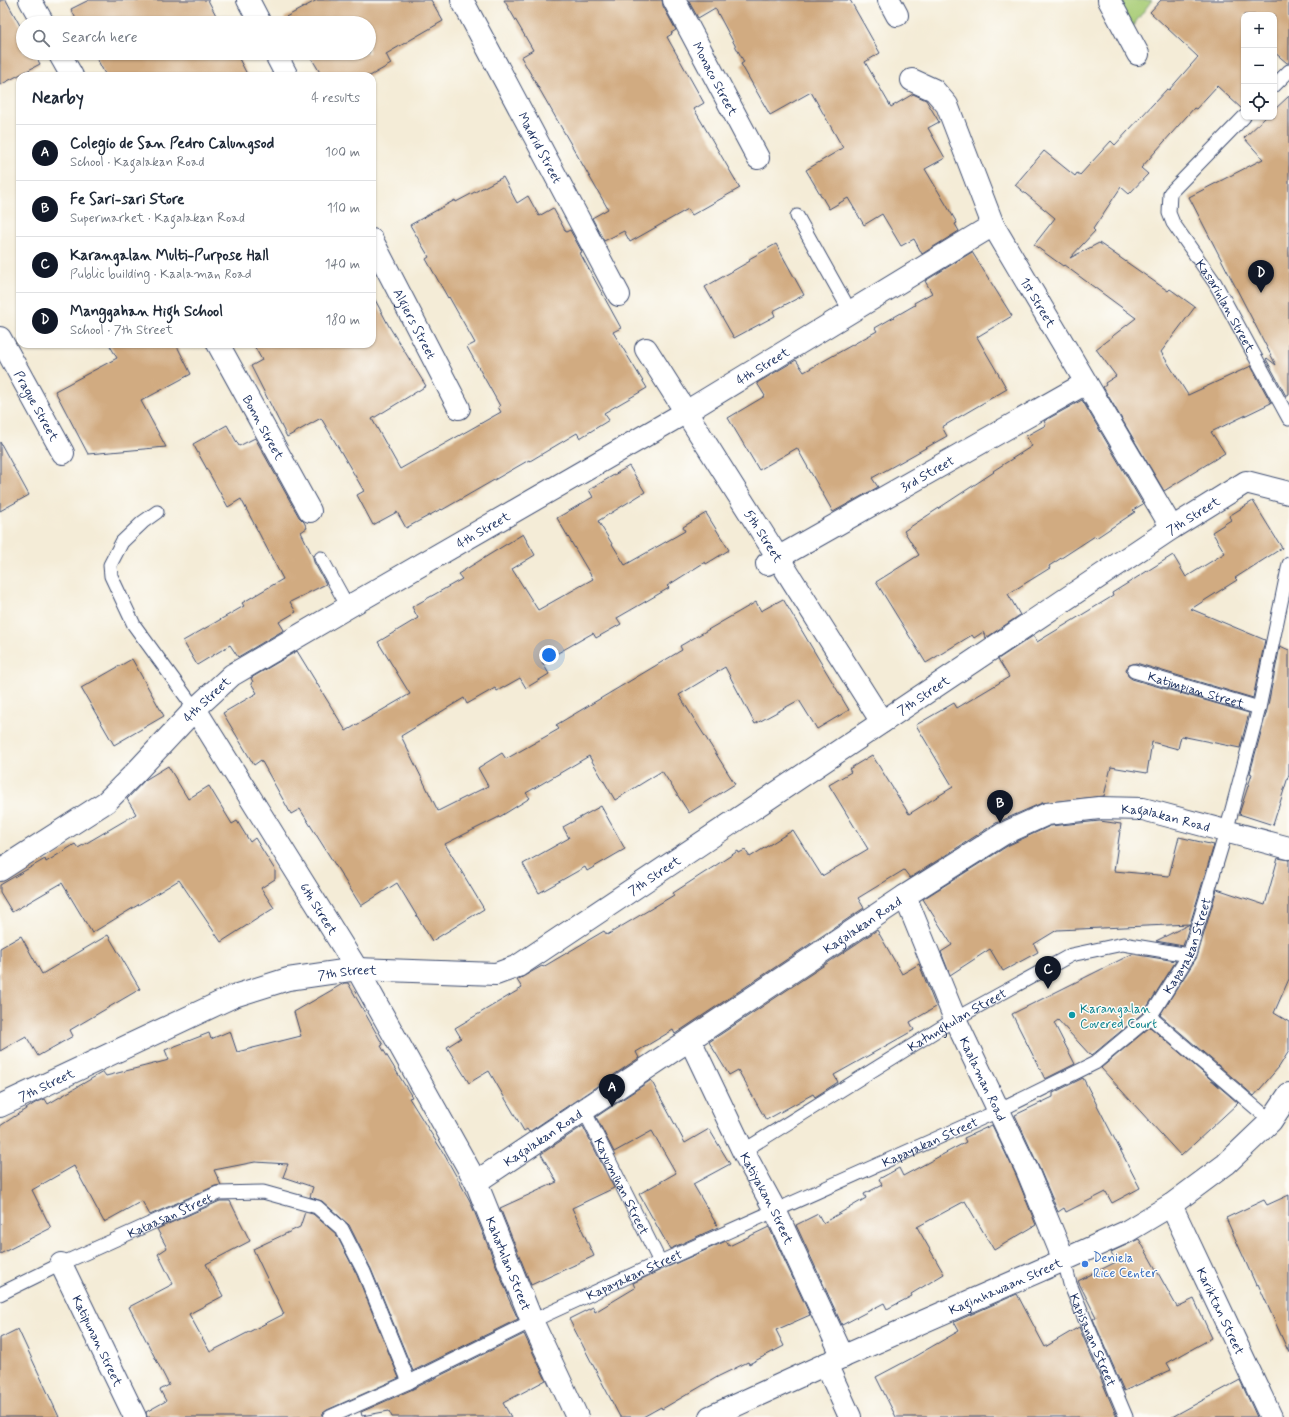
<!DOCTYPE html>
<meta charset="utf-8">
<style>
:root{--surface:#fff;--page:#f2f2f3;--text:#1f2937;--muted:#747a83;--line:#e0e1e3;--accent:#111827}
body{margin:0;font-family:Mynerve,sans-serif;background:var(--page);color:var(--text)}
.controls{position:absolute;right:12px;top:12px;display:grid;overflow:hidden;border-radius:8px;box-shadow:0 1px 3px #0004}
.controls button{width:36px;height:36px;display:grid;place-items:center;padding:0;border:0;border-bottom:1px solid var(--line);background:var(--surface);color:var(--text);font:20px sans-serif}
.you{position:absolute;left:549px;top:655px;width:14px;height:14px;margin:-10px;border:3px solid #fff;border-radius:50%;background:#1a73e8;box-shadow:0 0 0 6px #1a73e833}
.badge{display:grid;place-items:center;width:26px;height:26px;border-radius:50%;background:var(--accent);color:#fff;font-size:13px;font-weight:700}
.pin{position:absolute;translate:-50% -33px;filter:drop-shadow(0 1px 2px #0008)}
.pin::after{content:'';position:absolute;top:21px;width:14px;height:12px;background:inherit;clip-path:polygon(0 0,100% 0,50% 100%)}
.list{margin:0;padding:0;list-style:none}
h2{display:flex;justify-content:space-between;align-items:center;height:52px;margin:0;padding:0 16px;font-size:17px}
h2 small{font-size:13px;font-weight:400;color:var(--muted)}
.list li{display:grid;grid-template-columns:26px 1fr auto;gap:12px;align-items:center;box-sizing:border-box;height:56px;padding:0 16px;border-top:1px solid var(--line)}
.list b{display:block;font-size:15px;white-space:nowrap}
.list p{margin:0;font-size:13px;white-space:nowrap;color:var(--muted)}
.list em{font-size:13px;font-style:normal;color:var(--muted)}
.icon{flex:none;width:22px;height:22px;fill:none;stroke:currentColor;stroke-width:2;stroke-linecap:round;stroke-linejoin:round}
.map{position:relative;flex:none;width:1289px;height:1417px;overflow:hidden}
.search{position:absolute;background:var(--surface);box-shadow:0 1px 3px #0004;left:16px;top:16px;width:360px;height:44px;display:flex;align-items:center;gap:10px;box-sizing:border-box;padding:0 14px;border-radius:22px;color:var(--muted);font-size:15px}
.panel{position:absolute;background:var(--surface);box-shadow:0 1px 3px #0004;left:16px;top:72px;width:360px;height:276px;border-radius:12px}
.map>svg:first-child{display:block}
</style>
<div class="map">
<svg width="1289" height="1417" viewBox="0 0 1289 1417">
<rect width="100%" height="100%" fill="#fdfcf7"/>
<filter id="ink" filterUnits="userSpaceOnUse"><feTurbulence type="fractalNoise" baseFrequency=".025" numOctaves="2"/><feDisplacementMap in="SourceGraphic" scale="8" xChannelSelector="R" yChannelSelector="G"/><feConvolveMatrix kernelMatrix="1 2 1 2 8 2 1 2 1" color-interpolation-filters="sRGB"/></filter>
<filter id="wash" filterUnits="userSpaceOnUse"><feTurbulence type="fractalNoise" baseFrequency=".012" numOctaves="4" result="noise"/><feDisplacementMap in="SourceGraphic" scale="16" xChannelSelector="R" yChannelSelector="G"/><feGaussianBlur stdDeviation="0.9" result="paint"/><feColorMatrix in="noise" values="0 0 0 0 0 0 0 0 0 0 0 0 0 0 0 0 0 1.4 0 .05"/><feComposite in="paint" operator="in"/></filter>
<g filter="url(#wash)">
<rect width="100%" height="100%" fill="#f4ecd7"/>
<polygon fill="#a7cc75" stroke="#617e6a" points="1113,0 1152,0 1129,31"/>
<g id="blocks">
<g fill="#d1ab81">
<polygon points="0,0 6,0 23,31 23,53 34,53 40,64 0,85"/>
<polygon points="89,0 208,0 220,23 78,23 71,9"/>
<polygon points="317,0 431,0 443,21 386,54 391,64 370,76 322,76 309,54 305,57 303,53 369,53 369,23 287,23 284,18"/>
<polygon points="504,0 662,0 663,6 676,30 671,33 672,34 667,37 704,103 694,109 740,188 692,215 688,209 630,242 624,231 604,241 592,218 608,209 521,57 533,50"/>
<polygon points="688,0 850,0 880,53 865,62 891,107 913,94 926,100 939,122 928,128 945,158 925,169 957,223 955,224 959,231 922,254 914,239 901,246 882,214 864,225 848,198 829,209 806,170 843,148 811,92 770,115 741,64 744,62 715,8 698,18"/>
<polygon points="1161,0 1289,0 1289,63 1287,63 1274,52 1274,15 1244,15 1244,109 1242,109 1217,86 1196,109 1194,108 1141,168 1148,174 1129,194 1121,187 1093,229 1095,231 1070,258 1099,243 1168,291 1170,289 1195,307 1161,352 1188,395 1251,366 1271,403 1211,432 1225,453 1164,491 1103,387 1106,385 1105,383 1116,376 1096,349 1136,318 1064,265 1063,266 1034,245 1055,218 1015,185 1044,151 1075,176 1077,173 1080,175 1111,141 1115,145 1167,89 1169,90 1198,57 1150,12"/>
<polygon points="94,53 236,53 248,76 106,76"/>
<polygon points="1289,96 1289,394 1286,396 1266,359 1267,358 1276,365 1189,197 1263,159 1244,138 1266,117 1274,117 1274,110"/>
<polygon points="503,177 517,203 528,196 539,216 553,208 566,232 570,230 582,252 580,253 621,328 613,332 647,388 604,413 609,420 580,438 577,433 530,461 529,460 442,510 441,509 406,528 397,512 373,525 357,495 364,491 321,418 287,437 251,366 262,360 253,344 372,344 372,294 390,328 426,386 372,419 400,469 501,412 498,407 500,406 467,347 475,343 449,297 448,298 426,259 429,257 410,225 455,200 456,202"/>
<polygon points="776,244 804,295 773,311 775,316 734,338 705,287 750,261 749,259"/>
<polygon points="972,252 1012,316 977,337 1007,389 942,427 947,436 872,478 878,487 833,512 797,448 759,470 728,418 765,396 757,383 796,360 804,372 877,331 875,328 915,305 914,303 932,293 925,281"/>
<polygon points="109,344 176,344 191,374 141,401 166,447 88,454 55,391 117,358"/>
<polygon points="1082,400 1143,504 1133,510 1135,512 1096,538 1095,536 1049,566 1050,568 1008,594 1020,615 986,638 983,632 974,638 972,635 926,663 876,582 919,555 904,531 994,472 993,471 1032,446 1026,436 1046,425 1044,421"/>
<polygon points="227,425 239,446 255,438 299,517 304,522 307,528 301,532 313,557 314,562 326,584 290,602 296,612 279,622 284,630 238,657 230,645 197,665 183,641 244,606 242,603 283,579 241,499 228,507 193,444"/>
<polygon points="0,442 29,495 0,511"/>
<polygon points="629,466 645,492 598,521 625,565 685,531 683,527 706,513 729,550 706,564 705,562 667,586 669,588 617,618 621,624 596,638 593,633 542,662 549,674 526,688 520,678 497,691 495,688 467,704 464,698 401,736 438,811 488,786 478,768 502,753 506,759 559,729 556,725 682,650 680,646 756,602 761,611 783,599 849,710 817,729 799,700 755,724 725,667 679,695 735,784 689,813 662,771 615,800 589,756 526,793 530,798 501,816 445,844 484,909 432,941 397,883 361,906 300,809 291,814 261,760 254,765 223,713 257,693 251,683 253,682 251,678 297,651 346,731 410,694 378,642 418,618 412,607 462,579 458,574 523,534 535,555 512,569 538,610 593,579 557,518 593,497 589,490"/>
<polygon points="1253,501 1282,548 1235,578 1237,580 1191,609 1265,640 1253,698 1136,663 1129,665 1126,669 1128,676 1132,679 1249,713 1240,748 1181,736 1178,749 1152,742 1147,773 1111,767 1104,796 1042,803 996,823 910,878 904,870 858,898 864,908 675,1034 673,1030 636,1052 639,1058 529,1132 527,1129 524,1131 489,1071 469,1083 447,1047 461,1038 455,1028 522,988 517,980 542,966 543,967 604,931 607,935 674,895 673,893 738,851 739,853 745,850 750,857 793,830 822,876 868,849 829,785 851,772 849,769 872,755 909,814 953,787 916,725 954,703 957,708 1009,677 998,659 1033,636 1037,642 1113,596 1112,593 1173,555 1186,577 1225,553 1212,532 1231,520 1229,516"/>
<polygon points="1280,646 1289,650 1289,774 1273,825 1239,814 1252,774 1250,773 1267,710"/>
<polygon points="132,659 164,716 114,745 81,688"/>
<polygon points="168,766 188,799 209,786 232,824 237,821 250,842 255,838 275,870 275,879 261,888 274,908 221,942 179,880 92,933 62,883 12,912 0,892 0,885 45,859 46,862 75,844 78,848 136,814 127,799 145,780"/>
<polygon points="601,806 625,849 587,871 585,867 539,893 523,864 569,838 563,827"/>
<polygon points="1100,821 1121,824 1114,871 1169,876 1179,837 1214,845 1190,924 1057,930 1034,944 1038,952 1003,971 990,949 950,975 941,952 952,945 923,899 1009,845 1050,826"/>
<polygon points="1278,858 1289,860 1289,979 1274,1013 1289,1022 1289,1051 1279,1067 1254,1096 1160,1015 1197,957 1217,889 1265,905"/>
<polygon points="1190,924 1183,946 1156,941"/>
<polygon points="877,930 902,974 919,964 936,1007 910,1022 914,1030 834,1075 838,1082 815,1097 813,1094 766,1120 738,1070 729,1075 709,1042"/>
<polygon points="108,935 140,989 70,1030 73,1036 38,1056 26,1036 0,1051 0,948 21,936 42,974"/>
<polygon points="1132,954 1176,961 1144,1012 1091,1056 1058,1020 1054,1023 1075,1064 1045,1079 1012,1014"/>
<polygon points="344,983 348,983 383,1045 381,1046 412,1097 409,1098 444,1154 470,1201 508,1295 507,1295 518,1319 413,1371 371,1269 349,1225 322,1201 310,1197 313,1187 283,1177 288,1164 255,1162 214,1170 221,1185 215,1186 150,1215 142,1201 104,1222 74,1166 32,1190 51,1228 0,1254 0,1126 35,1103 45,1099 48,1104 103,1072 106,1076 169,1060 165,1050 209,1033 211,1039 230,1031 237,1052 301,1036 294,1012"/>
<polygon points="1150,1027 1238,1103 1181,1156 1101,1068"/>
<polygon points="1083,1078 1140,1188 1112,1203 1106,1192 1066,1212 1064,1208 1058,1212 1038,1165 1015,1115 1053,1097 1053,1093"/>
<polygon points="651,1080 685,1143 709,1129 730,1164 693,1184 718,1227 670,1249 639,1194 676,1173 652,1131 614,1152 596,1117"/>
<polygon points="992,1125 1016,1175 1036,1225 994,1250 965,1201 917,1227 944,1274 911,1294 912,1296 887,1309 884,1303 842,1325 796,1225 818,1214 823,1223 866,1198 864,1194 882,1185 879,1179 899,1168 903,1176 966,1142 964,1138"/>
<polygon points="583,1126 614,1188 572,1208 594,1256 531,1285 500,1208 557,1182 541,1154"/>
<polygon points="1289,1195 1289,1353 1258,1284 1256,1285 1226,1218 1264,1200 1267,1205"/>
<polygon points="220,1201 230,1201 250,1241 206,1264 223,1296 189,1314 210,1352 284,1314 253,1249 300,1227 305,1212 313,1214 336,1234 357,1275 399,1378 327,1410 323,1413 322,1417 147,1417 146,1412 166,1401 160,1390 169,1385 129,1307 173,1284 158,1254 167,1248 157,1229"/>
<polygon points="769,1227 810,1315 776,1330 784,1346 749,1364 748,1362 719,1376 662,1409 661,1407 643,1417 620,1417 569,1319 593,1307 595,1312 635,1288 633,1283 663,1269 726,1241 729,1246"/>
<polygon points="1139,1239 1177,1307 1194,1299 1212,1338 1167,1363 1171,1370 1124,1391 1093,1319 1096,1317 1078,1281 1116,1262 1111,1252"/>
<polygon points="1017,1294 1045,1347 1079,1327 1117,1417 896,1417 876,1377 912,1358 959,1331 954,1322"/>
<polygon points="18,1329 59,1417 0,1417 0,1338"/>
<polygon points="524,1334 546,1380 503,1403 511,1417 392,1417 389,1411 362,1416 361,1412 413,1389"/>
<polygon points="1240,1380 1257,1417 1172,1417"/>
</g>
</g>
</g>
<g filter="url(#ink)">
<use href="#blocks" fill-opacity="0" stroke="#3c4b70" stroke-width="1"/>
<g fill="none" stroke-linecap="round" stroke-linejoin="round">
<g stroke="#3c4b70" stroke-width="15">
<g id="service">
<polyline points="1274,86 1289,71"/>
<path id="s1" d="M1244,117L1170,193L1169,213L1173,223L1215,283L1289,419"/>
<polyline points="797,216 850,311"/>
<polyline points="157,512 143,522 122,542 110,565 111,576 134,625 195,709"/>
<polyline points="321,558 348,607"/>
<path id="s2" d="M1134,671L1259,708"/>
<polyline points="1150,1017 1271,1121"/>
<path id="s3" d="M584,1110L660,1262"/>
<path id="s4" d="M743,1151L955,1019L1071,955L1123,944L1189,955"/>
<path id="s5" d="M1064,1260L1070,1284L1126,1417"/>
<path id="s6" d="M0,1294L61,1264L218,1193L263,1192L317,1207L342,1229L364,1272L409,1382"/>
<path id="s7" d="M330,1417L409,1382L532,1321L660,1262L998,1111L1095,1063L1150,1017L1189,955L1226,832L1259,708L1289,564"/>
</g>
</g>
<g stroke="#3c4b70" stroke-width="24">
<g id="minor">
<polyline points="30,0 43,23"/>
<polyline points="248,0 260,23"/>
<path id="s8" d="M462,0L619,295"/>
<path id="s9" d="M674,0L758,158"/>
<polyline points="889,0 897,15"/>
<polyline points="1109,0 1138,54"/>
<polyline points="59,53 72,76"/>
<polyline points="275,53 287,76"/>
<path id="s10" d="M912,80L934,90L947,105L993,225L1172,528"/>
<path id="s11" d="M372,240L459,408"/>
<path id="s12" d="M0,338L63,453"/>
<path id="s13" d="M218,344L310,511"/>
<path id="s14" d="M646,349L882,722"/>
<path id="s15" d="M767,564L1086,383"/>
<path id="s16" d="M195,709L357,969L476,1182L532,1321L577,1417"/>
<path id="s17" d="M0,870L106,802L135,773L195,709L232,675L348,607L686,412L993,225"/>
<path id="s18" d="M905,896L955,1019L1027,1170L1064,1260"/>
<path id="s19" d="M690,1040L743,1151L775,1210L843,1357"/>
<path id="s20" d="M0,1106L234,996L288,979L357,969L496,974L518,966L1172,528L1246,482L1289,493"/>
<path id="s21" d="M476,1182L905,896L1003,834L1047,814L1099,808L1143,809L1289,848"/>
<path id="s22" d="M1171,1205L1271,1417"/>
<path id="s23" d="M61,1264L135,1417"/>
<polyline points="826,1364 850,1417"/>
</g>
</g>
<g stroke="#3c4b70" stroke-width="24">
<g id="tertiary">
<path id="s24" d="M710,1417L826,1364L1064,1260L1126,1232L1171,1205L1226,1164L1271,1121L1289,1094"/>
</g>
</g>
<use href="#service" stroke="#fff" stroke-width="13"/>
<use href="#minor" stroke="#fff" stroke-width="22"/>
<use href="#tertiary" stroke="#fff" stroke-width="22"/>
</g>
</g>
<circle fill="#0f9aa8" stroke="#fdfcf7" stroke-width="1.5" cx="1072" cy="1015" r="4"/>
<circle fill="#3f7fe0" stroke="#fdfcf7" stroke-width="1.5" cx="1085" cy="1264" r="4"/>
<g text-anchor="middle" stroke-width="3" stroke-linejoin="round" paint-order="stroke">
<g font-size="13" fill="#1b2f5e" stroke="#fdfcf7">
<text dy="5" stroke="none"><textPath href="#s9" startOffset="89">Monaco Street</textPath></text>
<text dy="5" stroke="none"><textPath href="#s8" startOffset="167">Madrid Street</textPath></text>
<text dy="5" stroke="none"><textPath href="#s10" startOffset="262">1st Street</textPath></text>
<text dy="5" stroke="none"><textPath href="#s1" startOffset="235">Kasarinlan Street</textPath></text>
<text dy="5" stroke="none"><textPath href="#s11" startOffset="94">Algiers Street</textPath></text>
<text dy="5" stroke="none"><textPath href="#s17" startOffset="919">4th Street</textPath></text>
<text dy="5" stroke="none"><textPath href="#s12" startOffset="77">Prague Street</textPath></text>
<text dy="5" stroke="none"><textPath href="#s13" startOffset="95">Bonn Street</textPath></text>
<text dy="5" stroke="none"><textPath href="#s15" startOffset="184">3rd Street</textPath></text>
<text dy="5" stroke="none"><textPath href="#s20" startOffset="1359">7th Street</textPath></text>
<text dy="5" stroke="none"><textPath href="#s17" startOffset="595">4th Street</textPath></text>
<text dy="5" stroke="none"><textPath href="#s14" startOffset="221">5th Street</textPath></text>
<text dy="5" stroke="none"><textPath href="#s2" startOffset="65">Katimpian Street</textPath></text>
<text dy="5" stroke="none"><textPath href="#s20" startOffset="1035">7th Street</textPath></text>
<text dy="5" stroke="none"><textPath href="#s17" startOffset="270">4th Street</textPath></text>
<text dy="5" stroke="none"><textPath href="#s21" startOffset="800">Kagalakan Road</textPath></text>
<text dy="5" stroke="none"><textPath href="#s20" startOffset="711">7th Street</textPath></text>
<text dy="5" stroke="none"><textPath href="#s16" startOffset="235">6th Street</textPath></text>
<text dy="5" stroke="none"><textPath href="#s21" startOffset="464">Kagalakan Road</textPath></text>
<text dy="5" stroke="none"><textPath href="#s7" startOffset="996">Kapayakan Street</textPath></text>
<text dy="5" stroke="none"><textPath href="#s20" startOffset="375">7th Street</textPath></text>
<text dy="5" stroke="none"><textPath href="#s4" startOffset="251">Katungkulan Street</textPath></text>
<text dy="5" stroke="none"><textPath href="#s18" startOffset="199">Kaalaman Road</textPath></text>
<text dy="5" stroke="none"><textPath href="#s20" startOffset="51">7th Street</textPath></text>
<text dy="5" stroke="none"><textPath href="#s21" startOffset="80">Kagalakan Road</textPath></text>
<text dy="5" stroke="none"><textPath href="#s7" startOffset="660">Kapayakan Street</textPath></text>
<text dy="5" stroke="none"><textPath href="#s3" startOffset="85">Kayumihan Street</textPath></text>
<text dy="5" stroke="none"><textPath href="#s19" startOffset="176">Katiyakan Street</textPath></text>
<text dy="5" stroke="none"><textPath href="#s6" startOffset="187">Kataasan Street</textPath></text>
<text dy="5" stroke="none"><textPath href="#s16" startOffset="638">Kahatulan Street</textPath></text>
<text dy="5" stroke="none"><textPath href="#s7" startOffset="336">Kapayakan Street</textPath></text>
<text dy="5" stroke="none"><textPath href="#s24" startOffset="323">Kaginhawaan Street</textPath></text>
<text dy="5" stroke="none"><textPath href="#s22" startOffset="117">Kariktan Street</textPath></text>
<text dy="5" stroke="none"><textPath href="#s5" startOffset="85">Kapisanan Street</textPath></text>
<text dy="5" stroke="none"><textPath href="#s23" startOffset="85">Katipunan Street</textPath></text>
</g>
<g font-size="13" fill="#0d838f" stroke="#fdfcf7" text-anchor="start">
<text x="1080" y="1013">Karangalan<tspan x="1080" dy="15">Covered Court</tspan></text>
</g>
<g font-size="13" fill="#366cbe" stroke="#fdfcf7" text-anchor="start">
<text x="1093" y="1262">Deniela<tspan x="1093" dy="15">Rice Center</tspan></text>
</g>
</g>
</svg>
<div class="controls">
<button>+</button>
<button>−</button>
<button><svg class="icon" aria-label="locate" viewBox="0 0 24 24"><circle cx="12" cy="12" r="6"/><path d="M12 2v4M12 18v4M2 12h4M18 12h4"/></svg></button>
</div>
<div class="you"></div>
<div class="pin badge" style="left:612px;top:1107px">A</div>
<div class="pin badge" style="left:1000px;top:823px">B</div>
<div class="pin badge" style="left:1048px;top:989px">C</div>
<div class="pin badge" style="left:1261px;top:293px">D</div>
<div class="search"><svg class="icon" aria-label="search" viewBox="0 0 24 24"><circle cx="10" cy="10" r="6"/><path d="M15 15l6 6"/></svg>Search here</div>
<section class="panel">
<h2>Nearby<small>4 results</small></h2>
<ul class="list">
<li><span class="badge">A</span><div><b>Colegio de San Pedro Calungsod</b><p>School · Kagalakan Road</p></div><em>100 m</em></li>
<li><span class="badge">B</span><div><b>Fe Sari-sari Store</b><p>Supermarket · Kagalakan Road</p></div><em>110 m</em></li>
<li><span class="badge">C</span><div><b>Karangalan Multi-Purpose Hall</b><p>Public building · Kaalaman Road</p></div><em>140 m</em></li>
<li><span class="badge">D</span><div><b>Manggahan High School</b><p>School · 7th Street</p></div><em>180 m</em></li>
</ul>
</section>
</div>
